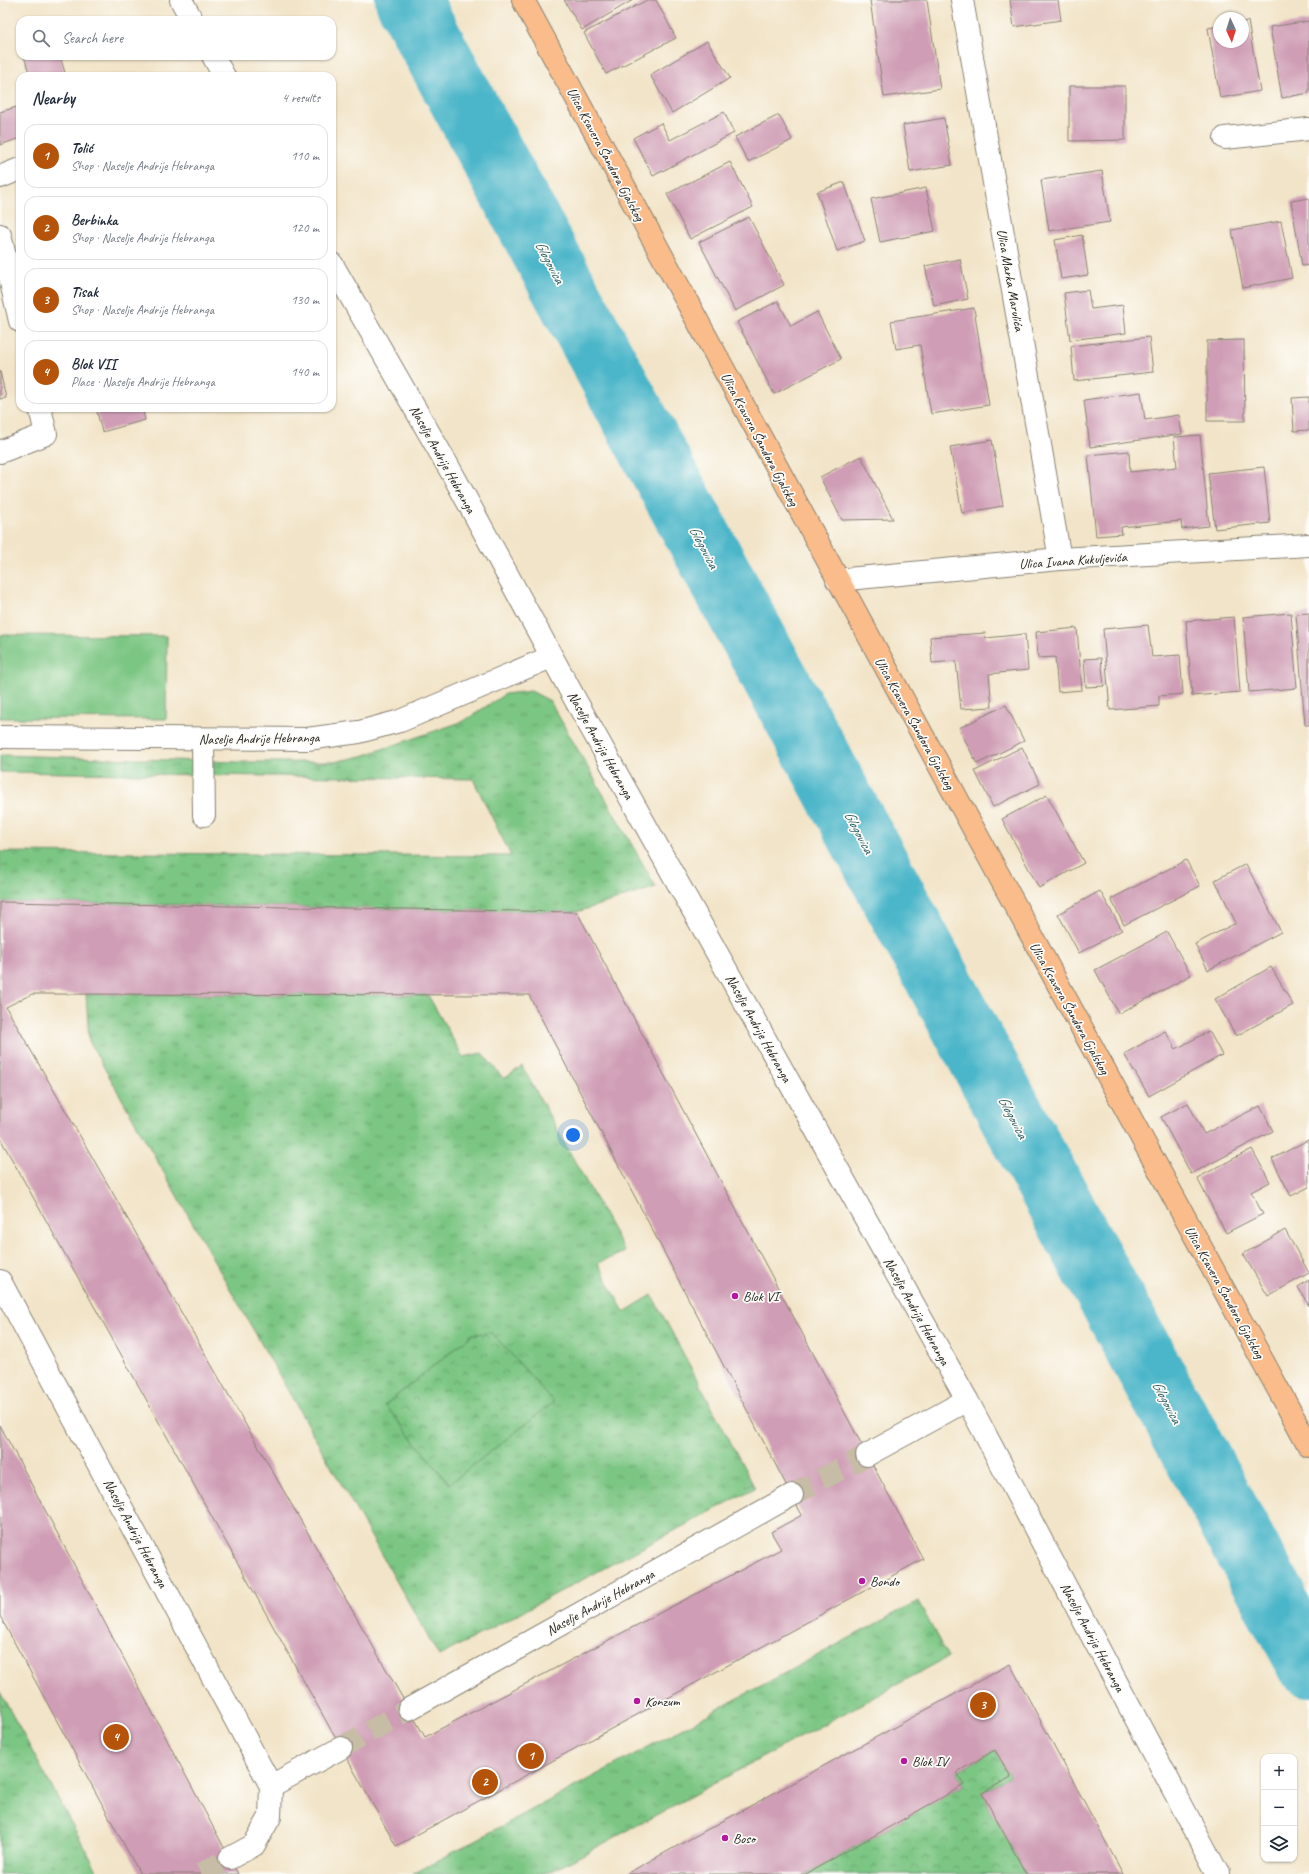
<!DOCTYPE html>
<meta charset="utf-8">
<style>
:root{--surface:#fff;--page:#f2f2f3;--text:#1f2937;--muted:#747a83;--line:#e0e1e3;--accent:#b45309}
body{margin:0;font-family:Caveat,sans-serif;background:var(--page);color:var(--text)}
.controls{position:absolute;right:12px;bottom:12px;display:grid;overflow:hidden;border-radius:8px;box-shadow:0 1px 3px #0004}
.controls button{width:36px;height:36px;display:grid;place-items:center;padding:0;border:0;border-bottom:1px solid var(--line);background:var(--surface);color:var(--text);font:20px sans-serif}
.compass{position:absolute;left:1213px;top:12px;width:36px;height:36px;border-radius:50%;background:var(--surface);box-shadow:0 1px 3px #0004;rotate:176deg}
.you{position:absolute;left:573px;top:1135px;width:14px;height:14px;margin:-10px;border:3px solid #fff;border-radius:50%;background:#1a73e8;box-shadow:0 0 0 6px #1a73e833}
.badge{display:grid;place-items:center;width:26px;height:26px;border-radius:50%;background:var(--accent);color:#fff;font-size:13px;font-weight:700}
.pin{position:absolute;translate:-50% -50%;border:2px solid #fff;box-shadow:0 1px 4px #0006}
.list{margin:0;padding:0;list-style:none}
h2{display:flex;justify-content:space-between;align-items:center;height:52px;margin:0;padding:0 16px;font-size:17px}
h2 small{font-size:13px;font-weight:400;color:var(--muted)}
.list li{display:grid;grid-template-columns:26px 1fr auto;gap:12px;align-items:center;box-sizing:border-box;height:64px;margin:0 8px 8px;padding:0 8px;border:1px solid var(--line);border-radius:12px}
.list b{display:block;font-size:15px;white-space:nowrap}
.list p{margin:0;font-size:13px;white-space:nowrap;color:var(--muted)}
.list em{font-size:13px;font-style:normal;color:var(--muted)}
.icon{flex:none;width:22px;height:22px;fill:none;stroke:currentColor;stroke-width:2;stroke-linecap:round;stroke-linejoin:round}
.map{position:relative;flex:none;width:1309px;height:1874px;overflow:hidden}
.search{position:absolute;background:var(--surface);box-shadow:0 1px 3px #0004;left:16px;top:16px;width:320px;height:44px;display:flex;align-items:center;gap:10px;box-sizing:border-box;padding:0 14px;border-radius:12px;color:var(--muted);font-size:15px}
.panel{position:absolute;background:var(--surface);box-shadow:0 1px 3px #0004;left:16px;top:72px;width:320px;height:340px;border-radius:12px}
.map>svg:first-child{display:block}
</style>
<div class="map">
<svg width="1309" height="1874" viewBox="0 0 1309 1874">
<defs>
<pattern id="grass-tufts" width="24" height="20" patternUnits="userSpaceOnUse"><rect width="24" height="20" fill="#7cc683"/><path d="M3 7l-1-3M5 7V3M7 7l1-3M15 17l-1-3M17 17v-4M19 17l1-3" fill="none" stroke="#65a06a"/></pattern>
<pattern id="park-crowns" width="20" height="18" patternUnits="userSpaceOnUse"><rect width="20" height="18" fill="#7cc683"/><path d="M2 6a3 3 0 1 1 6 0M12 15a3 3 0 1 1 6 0" fill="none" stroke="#65a06a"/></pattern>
</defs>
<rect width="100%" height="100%" fill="#fdfcf7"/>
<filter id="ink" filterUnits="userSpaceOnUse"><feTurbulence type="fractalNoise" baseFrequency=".025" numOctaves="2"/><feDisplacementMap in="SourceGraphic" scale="8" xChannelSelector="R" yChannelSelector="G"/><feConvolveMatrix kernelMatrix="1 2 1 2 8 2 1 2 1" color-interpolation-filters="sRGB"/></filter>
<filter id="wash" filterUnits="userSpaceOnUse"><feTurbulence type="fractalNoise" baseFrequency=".012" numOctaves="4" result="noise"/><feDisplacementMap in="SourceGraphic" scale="16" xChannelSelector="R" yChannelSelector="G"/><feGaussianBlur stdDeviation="0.9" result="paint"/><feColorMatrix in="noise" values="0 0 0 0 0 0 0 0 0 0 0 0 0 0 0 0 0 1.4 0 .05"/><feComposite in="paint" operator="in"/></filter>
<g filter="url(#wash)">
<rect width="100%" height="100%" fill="#f2e4c8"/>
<g fill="url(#grass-tufts)" stroke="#4c7150">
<polygon points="531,691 550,701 656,887 577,912 0,902 0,852 511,856 473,779 0,772 0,755 238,762 334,762 362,756 464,721 505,694"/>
<polygon points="86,994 428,995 463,1057 482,1053 504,1079 522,1066 625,1252 598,1263 624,1312 652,1295 755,1488 439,1656 89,1041"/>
<polygon points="918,1601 948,1657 560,1867 546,1874 413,1874"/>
<polygon points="0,1692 99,1874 0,1874"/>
</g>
<g fill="url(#park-crowns)" stroke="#4c7150">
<polygon points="492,1333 554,1402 449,1484 385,1405 473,1334"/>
<polygon points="995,1750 1011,1777 982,1793 1026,1874 806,1874 964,1785 957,1772"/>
</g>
<polygon fill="#7cc683" stroke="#4c7150" points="0,635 167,636 166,719 0,718"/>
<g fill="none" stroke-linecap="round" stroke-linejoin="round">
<polyline stroke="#4cb6c9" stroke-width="66" points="408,0 1309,1664"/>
</g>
<g id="blocks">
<g fill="#cf9db5" fill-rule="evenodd">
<polygon points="564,0 633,0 582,30"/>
<polygon points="647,0 656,0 676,38 606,74 584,33"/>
<polygon points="870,0 927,0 940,89 884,97"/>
<polygon points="1010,0 1058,0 1061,20 1014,27"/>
<polygon points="1248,21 1260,91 1220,98 1208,28 1219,26 1219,42 1243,42 1243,22"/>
<polygon points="1309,21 1309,93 1282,98 1270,27"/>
<polygon points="707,41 730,78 672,113 650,75"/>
<polygon points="24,56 60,56 66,76 30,76"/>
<polygon points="1069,86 1125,86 1125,140 1069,141"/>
<polygon points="20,106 20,138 0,145 0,112"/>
<polygon points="724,112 734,133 653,176 633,138 661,123 670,140"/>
<polygon points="779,115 792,140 748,162 735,137"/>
<polygon points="944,118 952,165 910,172 903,125"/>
<polygon points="730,162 753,207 690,239 667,194"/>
<polygon points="1102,171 1110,222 1049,231 1041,180"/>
<polygon points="844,182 865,241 837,251 817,192"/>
<polygon points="926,188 935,231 880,242 871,199"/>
<polygon points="1309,198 1309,265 1302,266 1291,201"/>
<polygon points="749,217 784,285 735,311 699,242"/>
<polygon points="1281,221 1292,278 1243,288 1232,230"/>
<polygon points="1082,235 1088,275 1061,279 1055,240"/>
<polygon points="960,259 968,299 934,306 925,266"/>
<polygon points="1088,290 1091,309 1123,305 1126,333 1070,340 1064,293"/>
<polygon points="778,301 791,326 817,312 841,359 774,394 737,322"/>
<polygon points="974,308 989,405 931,414 920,345 896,349 891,321"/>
<polygon points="1149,337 1153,372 1074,381 1071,346"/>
<polygon points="1244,340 1245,421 1207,421 1207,341"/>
<polygon points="0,371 6,398 0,399"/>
<polygon points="1141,392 1145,420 1179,415 1182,434 1090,447 1084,400"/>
<polygon points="1309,397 1309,430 1294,431 1292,398"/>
<polygon points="96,408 142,408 145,420 102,432"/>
<polygon points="1200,435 1209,526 1182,529 1181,521 1121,527 1122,534 1096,536 1088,455 1129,451 1130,472 1177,467 1174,437"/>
<polygon points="992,440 1003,506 962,513 950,447"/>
<polygon points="861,456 893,519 842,520 820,477"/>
<polygon points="1264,467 1270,523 1215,529 1208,473"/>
<polygon points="1291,613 1297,688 1249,692 1243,617"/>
<polygon points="1309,613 1309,725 1305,725 1296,614"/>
<polygon points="1234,617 1240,692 1192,696 1186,621"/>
<polygon points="1148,625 1152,657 1180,655 1183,694 1159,696 1159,706 1110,710 1103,629"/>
<polygon points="1077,628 1082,690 1058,692 1055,657 1038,658 1036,632"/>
<polygon points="985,633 986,638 1025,634 1028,670 989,674 992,707 961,709 956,661 932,663 930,637"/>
<polygon points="1101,658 1104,686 1086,687 1084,659"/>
<polygon points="1006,705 1024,741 977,764 959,728"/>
<polygon points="1022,747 1040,784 993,807 975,771"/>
<polygon points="1047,795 1084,863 1039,888 1002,819"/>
<polygon points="1186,860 1200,886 1124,925 1111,899"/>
<polygon points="1246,864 1281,932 1208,970 1195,944 1236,923 1215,880"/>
<polygon points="1100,891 1122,930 1079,953 1058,914"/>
<path d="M0,902L577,912L923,1559L396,1846L0,1138ZM32,994L529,995L802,1515L771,1532L781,1549L425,1737L6,1007Z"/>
<polygon points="1167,932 1191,975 1119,1014 1095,970"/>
<polygon points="1271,967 1293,1005 1236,1036 1215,999"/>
<polygon points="1165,1031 1176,1049 1209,1031 1222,1055 1149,1096 1124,1054"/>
<polygon points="1188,1103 1204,1134 1260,1106 1273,1131 1191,1174 1161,1117"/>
<polygon points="1308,1140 1309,1187 1291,1196 1272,1159"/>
<polygon points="1252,1149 1270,1182 1251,1192 1263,1214 1226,1233 1197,1178"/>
<polygon points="1285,1230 1309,1273 1268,1296 1243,1254"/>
<polygon points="1309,1280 1309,1306 1298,1287"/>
<polygon points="0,1425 238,1874 140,1874 0,1616"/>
<polygon points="1010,1664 1123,1874 1026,1874 982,1793 1011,1777 995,1750 957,1772 964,1785 806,1874 626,1874"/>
</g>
</g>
</g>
<g filter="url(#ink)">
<use href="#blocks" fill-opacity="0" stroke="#878072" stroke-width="1"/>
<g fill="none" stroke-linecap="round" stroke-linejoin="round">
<g stroke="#c7bca6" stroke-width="22" stroke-dasharray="22 11" stroke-linecap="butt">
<polyline points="792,1495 867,1455"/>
<polyline points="341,1748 409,1709"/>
<polyline points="201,1874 230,1858"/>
</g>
<g stroke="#878072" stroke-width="24">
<g id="minor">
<polyline points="181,0 192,20"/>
<polyline points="962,0 1060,559"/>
<polyline points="213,56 224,76"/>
<polyline points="1225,138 1309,129"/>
<polyline points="0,177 20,169"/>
<polyline points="0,235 20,321"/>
<polyline points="332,264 452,473 576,701 967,1400 1218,1874"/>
<polyline points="0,452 46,434 40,408"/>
<polyline points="837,580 1060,559 1309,545"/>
<polyline points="0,737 307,739 359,732 400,721 551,657"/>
<polyline points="203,739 204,815"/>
<polyline points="0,1281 271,1786 341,1748"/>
<polyline points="867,1455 967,1400"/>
<polyline points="409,1709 792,1495"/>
<polyline points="230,1858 254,1845 270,1817 271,1786"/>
</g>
</g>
<g stroke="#878072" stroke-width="24">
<polyline id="major" points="523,0 1309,1446"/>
</g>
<use href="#minor" stroke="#fff" stroke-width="22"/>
<use href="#major" stroke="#f9bc8a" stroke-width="22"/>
</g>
</g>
<g fill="#b5179e" stroke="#fdfcf7" stroke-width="1.5">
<circle cx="735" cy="1296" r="4"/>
<circle cx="862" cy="1581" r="4"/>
<circle cx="637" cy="1701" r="4"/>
<circle cx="904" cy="1761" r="4"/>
<circle cx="725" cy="1838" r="4"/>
</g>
<g text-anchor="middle" stroke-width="3.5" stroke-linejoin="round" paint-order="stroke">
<g font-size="14" fill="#1c1c1c" stroke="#fdfcf7">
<text transform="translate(606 154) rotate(62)" y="5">Ulica Ksavera Šandora Gjalskog</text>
<text transform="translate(1011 280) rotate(80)" y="5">Ulica Marka Marulića</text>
<text transform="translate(760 439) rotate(62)" y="5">Ulica Ksavera Šandora Gjalskog</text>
<text transform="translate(443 459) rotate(61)" y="5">Naselje Andrije Hebranga</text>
<text transform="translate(1073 560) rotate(-4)" y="5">Ulica Ivana Kukuljevića</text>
<text transform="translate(915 723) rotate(61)" y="5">Ulica Ksavera Šandora Gjalskog</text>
<text transform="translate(259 738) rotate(-1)" y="5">Naselje Andrije Hebranga</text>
<text transform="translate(601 745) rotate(61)" y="5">Naselje Andrije Hebranga</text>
<text transform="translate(1070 1008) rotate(61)" y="5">Ulica Ksavera Šandora Gjalskog</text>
<text transform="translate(759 1028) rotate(61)" y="5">Naselje Andrije Hebranga</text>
<text transform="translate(1225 1292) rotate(61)" y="5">Ulica Ksavera Šandora Gjalskog</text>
<text transform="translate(917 1311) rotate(61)" y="5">Naselje Andrije Hebranga</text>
<text transform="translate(136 1533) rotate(62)" y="5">Naselje Andrije Hebranga</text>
<text transform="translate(600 1602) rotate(-29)" y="5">Naselje Andrije Hebranga</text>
<text transform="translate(1093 1637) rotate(62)" y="5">Naselje Andrije Hebranga</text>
</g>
<g font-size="14" fill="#1c1c1c" stroke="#fdfcf7" text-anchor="start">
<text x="743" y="1301">Blok VI</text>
<text x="870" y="1586">Bondo</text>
<text x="645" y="1706">Konzum</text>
<text x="912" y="1766">Blok IV</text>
<text x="733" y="1843">Boso</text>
</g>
<g font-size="15" font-style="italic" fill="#32616a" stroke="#fdfcf7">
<text transform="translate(550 262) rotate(62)" y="5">Glogovica</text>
<text transform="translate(704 547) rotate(62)" y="5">Glogovica</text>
<text transform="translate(859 832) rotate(62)" y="5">Glogovica</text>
<text transform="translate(1013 1117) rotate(62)" y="5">Glogovica</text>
<text transform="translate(1167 1402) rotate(62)" y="5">Glogovica</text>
</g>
</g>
</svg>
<div class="controls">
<button>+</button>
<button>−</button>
<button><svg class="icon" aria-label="layers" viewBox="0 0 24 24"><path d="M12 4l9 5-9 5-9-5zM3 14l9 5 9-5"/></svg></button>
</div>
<svg class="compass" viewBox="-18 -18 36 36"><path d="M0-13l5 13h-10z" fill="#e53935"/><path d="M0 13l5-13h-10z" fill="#747a83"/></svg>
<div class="you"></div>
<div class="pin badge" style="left:531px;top:1756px">1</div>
<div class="pin badge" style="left:485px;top:1782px">2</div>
<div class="pin badge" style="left:983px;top:1705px">3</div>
<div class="pin badge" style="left:116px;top:1737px">4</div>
<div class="search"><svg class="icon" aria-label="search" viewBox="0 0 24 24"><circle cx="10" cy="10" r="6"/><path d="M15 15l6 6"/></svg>Search here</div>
<section class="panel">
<h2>Nearby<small>4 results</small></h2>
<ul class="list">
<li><span class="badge">1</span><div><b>Tolić</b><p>Shop · Naselje Andrije Hebranga</p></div><em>110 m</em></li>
<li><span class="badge">2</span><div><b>Berbinka</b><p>Shop · Naselje Andrije Hebranga</p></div><em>120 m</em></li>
<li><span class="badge">3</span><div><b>Tisak</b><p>Shop · Naselje Andrije Hebranga</p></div><em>130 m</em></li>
<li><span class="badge">4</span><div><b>Blok VII</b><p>Place · Naselje Andrije Hebranga</p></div><em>140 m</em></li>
</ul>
</section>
</div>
